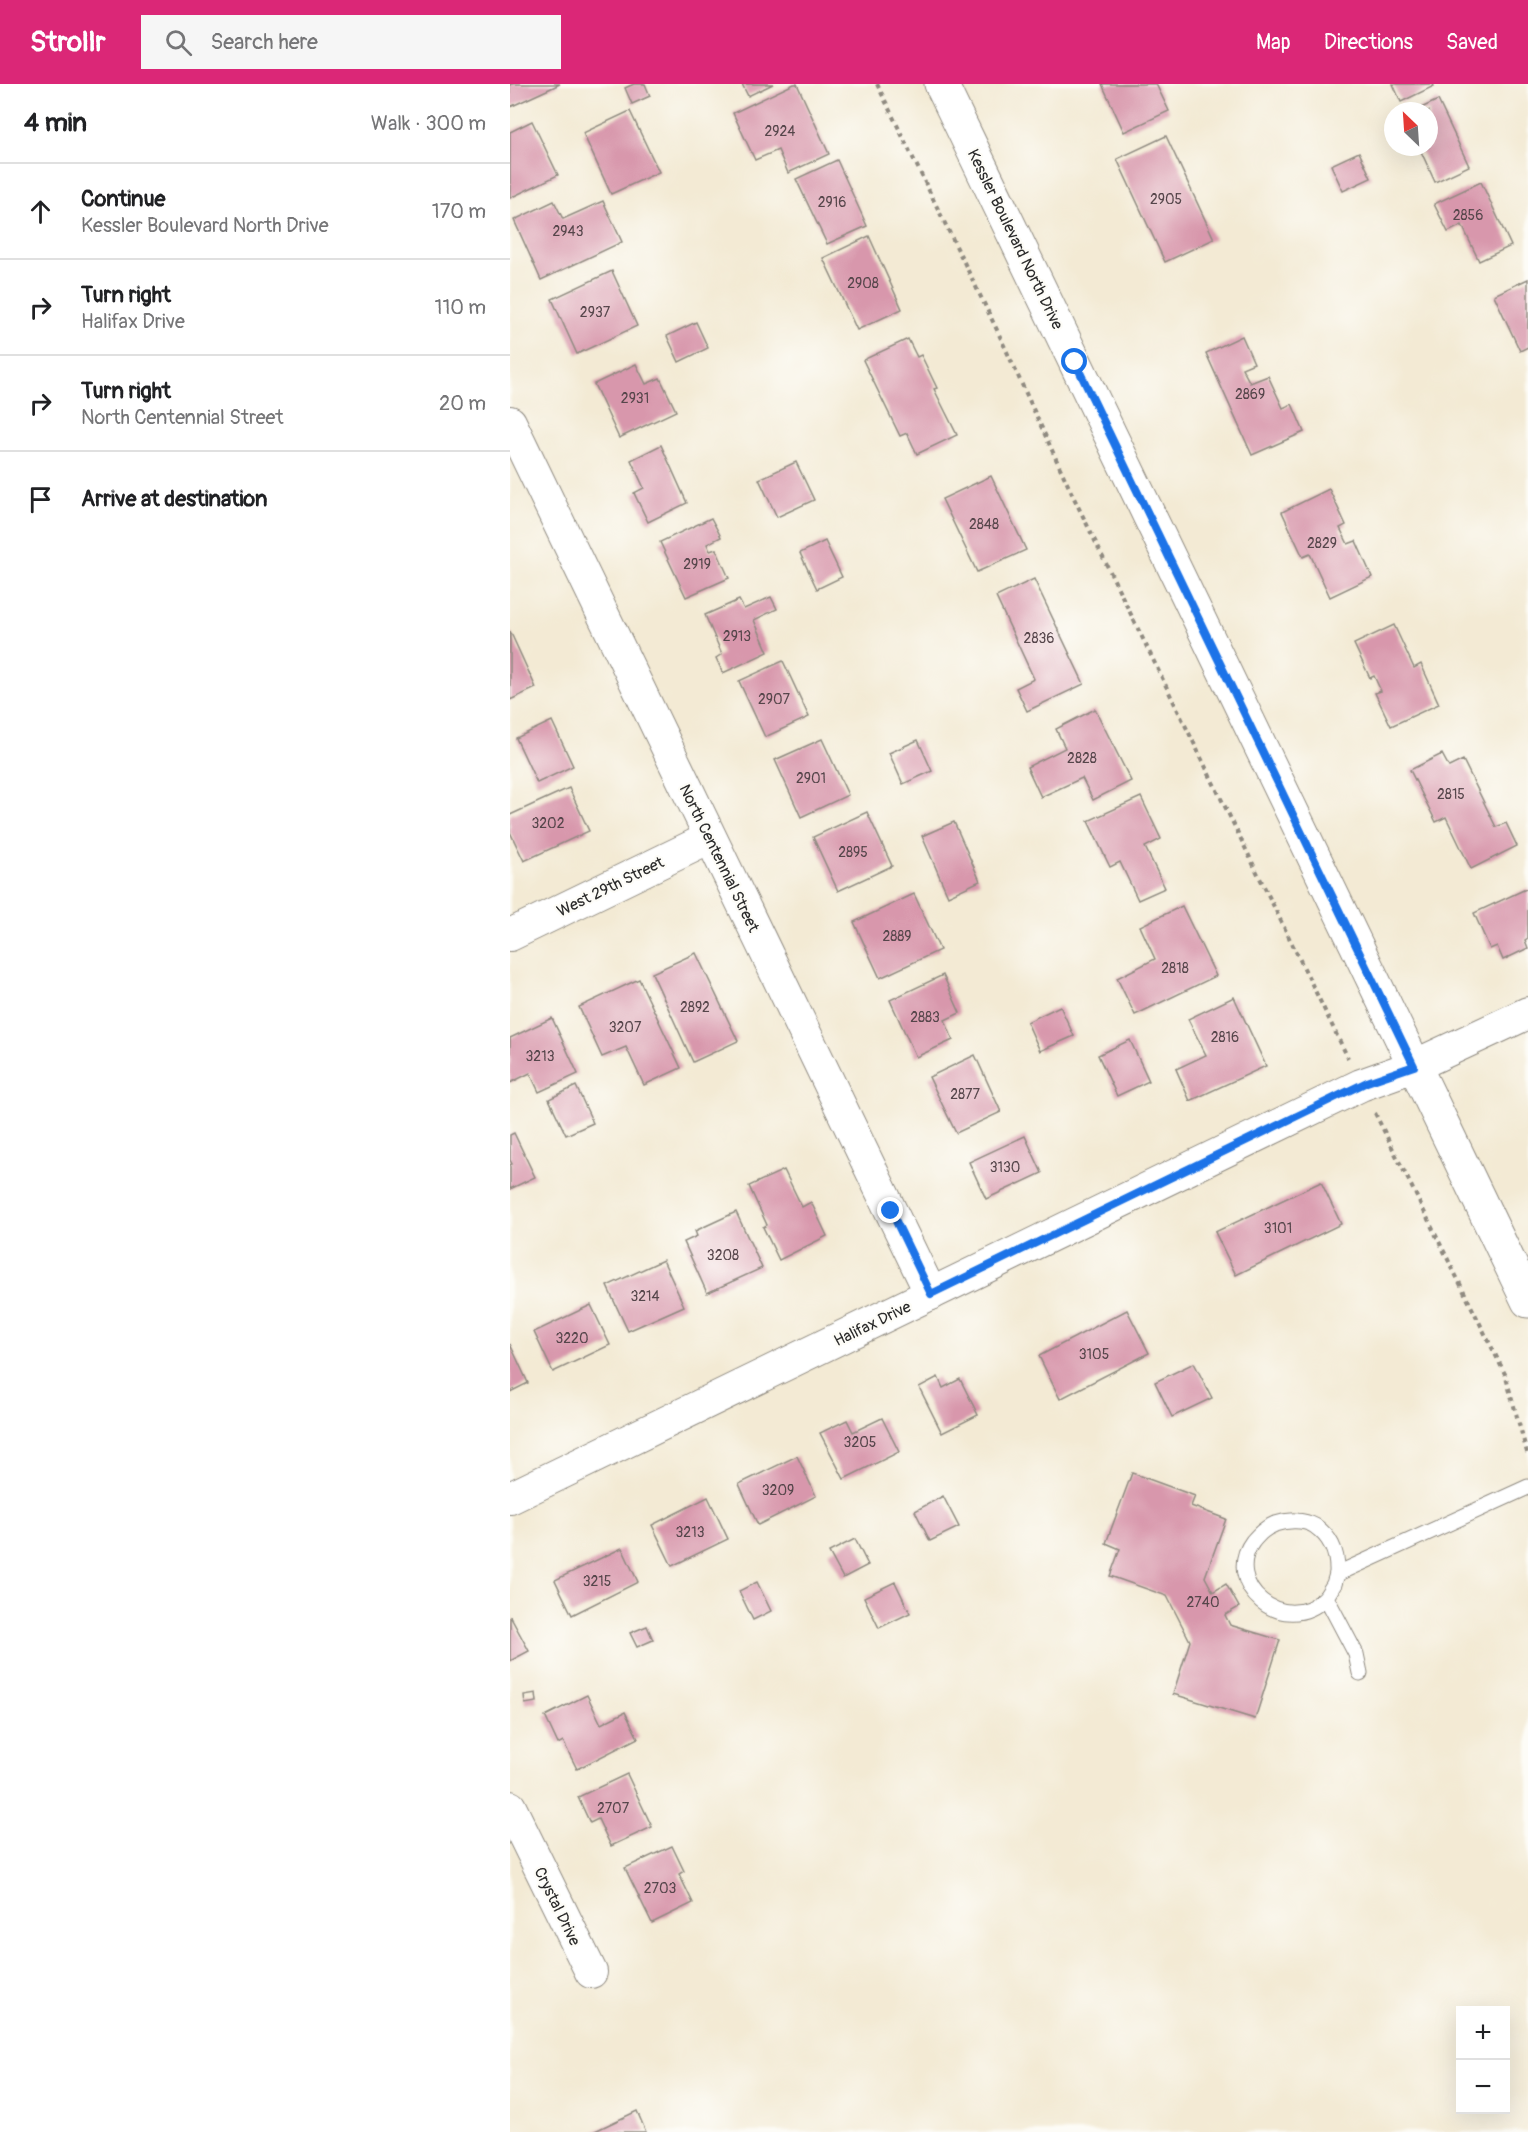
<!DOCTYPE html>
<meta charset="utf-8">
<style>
:root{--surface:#fff;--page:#f6f6f6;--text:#202124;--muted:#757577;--line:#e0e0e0;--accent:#db2777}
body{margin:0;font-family:Pangolin,sans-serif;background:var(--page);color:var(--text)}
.controls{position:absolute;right:18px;bottom:18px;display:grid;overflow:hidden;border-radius:0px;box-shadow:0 6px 24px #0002}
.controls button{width:54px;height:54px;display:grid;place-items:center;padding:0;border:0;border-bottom:2px solid var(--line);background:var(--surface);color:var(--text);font:30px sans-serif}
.compass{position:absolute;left:874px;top:18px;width:54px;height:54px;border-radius:50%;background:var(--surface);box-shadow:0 6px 24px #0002;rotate:335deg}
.stop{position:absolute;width:18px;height:18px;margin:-14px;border:4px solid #1a73e8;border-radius:50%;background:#fff}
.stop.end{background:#1a73e8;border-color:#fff;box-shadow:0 2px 6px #0008}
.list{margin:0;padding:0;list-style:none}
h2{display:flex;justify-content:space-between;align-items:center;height:78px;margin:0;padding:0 24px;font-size:26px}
h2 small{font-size:20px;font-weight:400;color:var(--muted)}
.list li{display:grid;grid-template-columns:39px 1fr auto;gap:18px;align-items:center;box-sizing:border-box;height:96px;padding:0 24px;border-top:2px solid var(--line)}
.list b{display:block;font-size:22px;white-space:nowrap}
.list p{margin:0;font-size:20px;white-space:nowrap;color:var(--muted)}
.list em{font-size:20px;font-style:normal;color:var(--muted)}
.icon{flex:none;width:33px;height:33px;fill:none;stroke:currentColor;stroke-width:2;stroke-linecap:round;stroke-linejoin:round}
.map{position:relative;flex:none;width:1018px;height:2048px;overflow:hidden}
header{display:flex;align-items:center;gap:36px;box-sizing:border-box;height:84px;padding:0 30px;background:var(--accent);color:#fff}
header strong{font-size:28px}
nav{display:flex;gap:33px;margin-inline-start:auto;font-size:21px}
.search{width:420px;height:54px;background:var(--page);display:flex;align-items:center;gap:15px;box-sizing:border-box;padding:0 21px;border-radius:0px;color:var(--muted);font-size:22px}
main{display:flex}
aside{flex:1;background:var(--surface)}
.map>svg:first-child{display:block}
</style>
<header>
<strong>Strollr</strong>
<div class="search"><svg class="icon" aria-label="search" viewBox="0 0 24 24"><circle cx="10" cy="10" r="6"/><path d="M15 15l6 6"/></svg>Search here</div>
<nav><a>Map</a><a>Directions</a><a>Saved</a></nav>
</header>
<main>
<aside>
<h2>4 min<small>Walk · 300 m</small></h2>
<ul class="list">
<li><svg class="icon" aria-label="ahead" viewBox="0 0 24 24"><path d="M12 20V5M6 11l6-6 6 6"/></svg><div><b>Continue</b><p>Kessler Boulevard North Drive</p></div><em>170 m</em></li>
<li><svg class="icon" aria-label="right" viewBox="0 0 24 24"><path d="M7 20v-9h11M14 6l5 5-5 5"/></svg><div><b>Turn right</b><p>Halifax Drive</p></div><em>110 m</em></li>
<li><svg class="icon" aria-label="right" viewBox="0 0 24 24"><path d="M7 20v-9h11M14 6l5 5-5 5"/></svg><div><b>Turn right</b><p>North Centennial Street</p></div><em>20 m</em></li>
<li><svg class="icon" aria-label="arrive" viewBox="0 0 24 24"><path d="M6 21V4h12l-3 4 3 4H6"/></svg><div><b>Arrive at destination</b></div></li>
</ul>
</aside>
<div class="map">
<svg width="1018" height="2048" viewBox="0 0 1018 2048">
<rect width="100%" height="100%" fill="#fdfcf7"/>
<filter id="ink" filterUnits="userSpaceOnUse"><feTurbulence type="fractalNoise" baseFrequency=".0167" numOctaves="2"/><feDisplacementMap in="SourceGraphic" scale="12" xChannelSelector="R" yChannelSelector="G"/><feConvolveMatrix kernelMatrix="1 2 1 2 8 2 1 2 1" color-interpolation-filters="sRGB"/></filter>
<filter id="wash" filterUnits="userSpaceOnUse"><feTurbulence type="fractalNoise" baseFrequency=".008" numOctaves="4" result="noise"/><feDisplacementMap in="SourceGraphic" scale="24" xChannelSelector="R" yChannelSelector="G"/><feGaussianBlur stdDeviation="1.35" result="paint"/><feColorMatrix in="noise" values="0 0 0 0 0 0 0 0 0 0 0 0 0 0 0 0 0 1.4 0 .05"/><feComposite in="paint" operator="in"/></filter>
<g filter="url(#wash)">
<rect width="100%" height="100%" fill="#f3ead4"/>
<g id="blocks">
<g fill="#d897ac">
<polygon points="0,0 50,0 0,23"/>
<polygon points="124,0 135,0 140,12 122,20 115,4"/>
<polygon points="232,0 263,0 238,12"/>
<polygon points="284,0 287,0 319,70 278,89 268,66 245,76 223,29"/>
<polygon points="592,0 646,0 659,27 614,48"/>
<polygon points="883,0 923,0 924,2 891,18"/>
<polygon points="928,16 959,82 925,98 909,63 919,63 919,27 905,27"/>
<polygon points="120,27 149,88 101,110 73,49"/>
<polygon points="22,37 48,91 0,114 0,48"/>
<polygon points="656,52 704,155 655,178 607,75"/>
<polygon points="849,68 861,94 833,107 821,81"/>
<polygon points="327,76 357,142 317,160 286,95"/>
<polygon points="971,98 1001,162 969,177 952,141 938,148 924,120"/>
<polygon points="44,117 53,135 93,117 112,158 31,196 4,136"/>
<polygon points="359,152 392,225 347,246 313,174"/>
<polygon points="102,187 127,242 67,270 42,215"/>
<polygon points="1018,195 1018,263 1010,267 984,211"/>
<polygon points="186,238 198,264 169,278 157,252"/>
<polygon points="732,252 744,279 732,284 740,299 758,292 773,324 782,320 794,348 742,371 696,269"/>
<polygon points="398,255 407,273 411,271 427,304 424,305 447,351 407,370 397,349 390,352 353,276"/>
<polygon points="126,280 136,300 150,294 166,327 109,354 84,300"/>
<polygon points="151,361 177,419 138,438 124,409 134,404 121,376"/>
<polygon points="286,378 304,416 267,433 249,395"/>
<polygon points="481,392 516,466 467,488 432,415"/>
<polygon points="819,405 836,441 830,444 838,460 846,457 862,493 820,513 800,470 793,473 772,428"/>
<polygon points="201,434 211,453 197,460 200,467 206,465 219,494 176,513 150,458"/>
<polygon points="315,457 332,493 307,505 290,469"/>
<polygon points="524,495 574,600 517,627 506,604 524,595 486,513"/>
<polygon points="261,513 267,525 244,536 258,568 213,589 206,574 212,570 195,531 229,516 234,525"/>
<polygon points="884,541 904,584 911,580 929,620 881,642 865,609 871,607 864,592 860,594 844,560"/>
<polygon points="0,547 26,604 0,616"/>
<polygon points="273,577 299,633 255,653 229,597"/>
<polygon points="585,625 621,697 583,716 572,694 531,713 517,683 555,664 546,645"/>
<polygon points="42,637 63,682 27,699 6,654"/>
<polygon points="312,655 338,711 291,733 265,676"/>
<polygon points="408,656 422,687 393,700 379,669"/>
<polygon points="932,670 939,683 953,676 986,743 996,739 1007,762 961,785 936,733 926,738 900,686"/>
<polygon points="59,704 79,747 14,777 0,748 0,731"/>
<polygon points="631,713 651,755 635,763 655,804 628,816 610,778 600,783 578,737"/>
<polygon points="357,728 382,782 328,807 303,753"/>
<polygon points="444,738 470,797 438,812 412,752"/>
<polygon points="1018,804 1018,854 1015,856 1018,864 993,876 987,862 980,865 964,829"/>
<polygon points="404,810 430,866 370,894 344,838"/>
<polygon points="672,822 706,892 625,931 607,894 645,875 630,842"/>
<polygon points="186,869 228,957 183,978 142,889"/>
<polygon points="433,891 450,929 435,936 443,956 406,973 380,916"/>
<polygon points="129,895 171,984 134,1001 116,963 92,973 69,923"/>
<polygon points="724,913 756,982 680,1017 666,985 696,971 678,935"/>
<polygon points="550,922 564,952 530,967 517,938"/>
<polygon points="42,934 68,990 29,1008 20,989 0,999 0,954"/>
<polygon points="620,956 639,997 607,1012 588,971"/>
<polygon points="465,971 491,1028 446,1049 419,993"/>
<polygon points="66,1002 83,1039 56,1051 39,1015"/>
<polygon points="4,1049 25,1093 0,1105 0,1081 2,1080 0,1076 0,1051"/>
<polygon points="515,1052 532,1089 476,1115 459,1078"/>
<polygon points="274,1086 292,1123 301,1118 317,1152 269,1176 253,1143 257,1141 239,1102"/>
<polygon points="811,1098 831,1140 726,1191 705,1148"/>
<polygon points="226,1128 252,1184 197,1209 174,1158 187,1152 185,1147"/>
<polygon points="153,1176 174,1222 118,1247 97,1202"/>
<polygon points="81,1221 100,1261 43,1288 24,1248"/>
<polygon points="617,1226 639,1269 550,1315 529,1272"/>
<polygon points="0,1260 18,1299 0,1308"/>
<polygon points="684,1279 702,1314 662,1333 645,1298"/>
<polygon points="428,1293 433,1304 450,1295 468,1331 432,1349 409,1303"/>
<polygon points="372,1334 389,1368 334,1395 310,1349 337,1336 343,1348"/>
<polygon points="287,1372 306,1412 248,1441 229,1400"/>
<polygon points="622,1389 685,1412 681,1422 716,1435 695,1493 703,1508 716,1500 729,1523 715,1531 720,1541 770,1556 745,1635 663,1610 680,1557 657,1512 600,1492 610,1465 596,1459"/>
<polygon points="433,1412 449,1443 420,1457 405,1427"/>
<polygon points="198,1413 218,1455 162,1482 142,1441"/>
<polygon points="345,1455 358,1481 333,1494 319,1468"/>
<polygon points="112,1464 128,1498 62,1531 45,1496"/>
<polygon points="247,1498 261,1527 243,1536 229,1507"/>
<polygon points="385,1498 400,1529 369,1544 354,1513"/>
<polygon points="0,1532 19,1567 0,1577"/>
<polygon points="137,1542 143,1556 127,1563 120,1549"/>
<polygon points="26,1609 27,1618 15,1620 14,1611"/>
<polygon points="77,1611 91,1640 115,1628 128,1654 67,1685 53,1657 48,1660 35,1632"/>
<polygon points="117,1690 142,1743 101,1762 88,1735 80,1739 68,1713"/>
<polygon points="162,1762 174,1787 169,1790 183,1819 142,1839 115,1784"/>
<polygon points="127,2027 136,2048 83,2048"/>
</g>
</g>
</g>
<g filter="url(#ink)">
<use href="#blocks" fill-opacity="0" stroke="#8f8a80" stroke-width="1.5"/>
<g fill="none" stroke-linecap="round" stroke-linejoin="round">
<g stroke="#8f8a80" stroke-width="17">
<g id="lane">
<path d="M816,1513C773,1556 711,1499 743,1457C750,1449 755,1444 765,1440C777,1436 793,1435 805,1442C822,1454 828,1471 827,1490"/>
<polyline points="850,1589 846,1570 816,1513 824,1500 827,1490 1018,1403"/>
</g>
</g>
<g stroke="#8f8a80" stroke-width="34">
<g id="street">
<polyline points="0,338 421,1210"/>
<polyline points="0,851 200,754"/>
<polyline points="0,1414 851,1001 904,982 1018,929"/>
<polyline points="0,1723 81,1888"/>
</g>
</g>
<g stroke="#8f8a80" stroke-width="35">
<polyline id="secondary" points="431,0 1018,1217"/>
</g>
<g stroke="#8f8a80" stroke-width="4" stroke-dasharray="4.5 4.5" stroke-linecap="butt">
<polyline points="367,0 487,246 563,412 838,974"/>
<polyline points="865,1029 995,1290 1018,1372"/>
</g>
<use href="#lane" stroke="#fff" stroke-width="15"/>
<use href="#street" stroke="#fff" stroke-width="32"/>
<use href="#secondary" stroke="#fff" stroke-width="33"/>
</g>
</g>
<g fill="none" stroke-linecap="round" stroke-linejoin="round" filter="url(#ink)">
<polyline stroke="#1a73e8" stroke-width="8" points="381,1127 421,1210 857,998 904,982 565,278"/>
</g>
<g text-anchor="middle" stroke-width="4.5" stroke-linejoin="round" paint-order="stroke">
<g font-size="14" fill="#56464b">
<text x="270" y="52">2924</text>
<text x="656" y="120">2905</text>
<text x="322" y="123">2916</text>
<text x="958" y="136">2856</text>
<text x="58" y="152">2943</text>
<text x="353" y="204">2908</text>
<text x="85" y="233">2937</text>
<text x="740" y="315">2869</text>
<text x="125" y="319">2931</text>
<text x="474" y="445">2848</text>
<text x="812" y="464">2829</text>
<text x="187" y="485">2919</text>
<text x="227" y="557">2913</text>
<text x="529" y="559">2836</text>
<text x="264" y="620">2907</text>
<text x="572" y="679">2828</text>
<text x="301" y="699">2901</text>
<text x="941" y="715">2815</text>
<text x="38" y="744">3202</text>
<text x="343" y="773">2895</text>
<text x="387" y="857">2889</text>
<text x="665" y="889">2818</text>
<text x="185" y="928">2892</text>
<text x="415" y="938">2883</text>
<text x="115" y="948">3207</text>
<text x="715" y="958">2816</text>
<text x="30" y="977">3213</text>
<text x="455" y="1015">2877</text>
<text x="495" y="1088">3130</text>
<text x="768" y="1149">3101</text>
<text x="213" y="1176">3208</text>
<text x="135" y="1217">3214</text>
<text x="62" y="1259">3220</text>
<text x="584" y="1275">3105</text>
<text x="350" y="1363">3205</text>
<text x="268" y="1411">3209</text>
<text x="180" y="1453">3213</text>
<text x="87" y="1502">3215</text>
<text x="693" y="1523">2740</text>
<text x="103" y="1729">2707</text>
<text x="150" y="1809">2703</text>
</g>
<g font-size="16" fill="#2b2b2b" stroke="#fdfcf7">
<text transform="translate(506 155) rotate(64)" y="6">Kessler Boulevard North Drive</text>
<text transform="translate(210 774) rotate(64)" y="6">North Centennial Street</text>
<text transform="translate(100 802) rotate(-26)" y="6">West 29th Street</text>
<text transform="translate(362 1239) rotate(-26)" y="6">Halifax Drive</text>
<text transform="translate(48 1822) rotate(64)" y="6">Crystal Drive</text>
</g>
</g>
</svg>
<div class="controls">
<button>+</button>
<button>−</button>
</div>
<svg class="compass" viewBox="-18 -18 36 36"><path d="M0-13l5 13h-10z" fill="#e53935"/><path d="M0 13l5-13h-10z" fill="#757577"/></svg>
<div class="stop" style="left:565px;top:278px"></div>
<div class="stop end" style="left:381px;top:1127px"></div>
</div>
</main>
